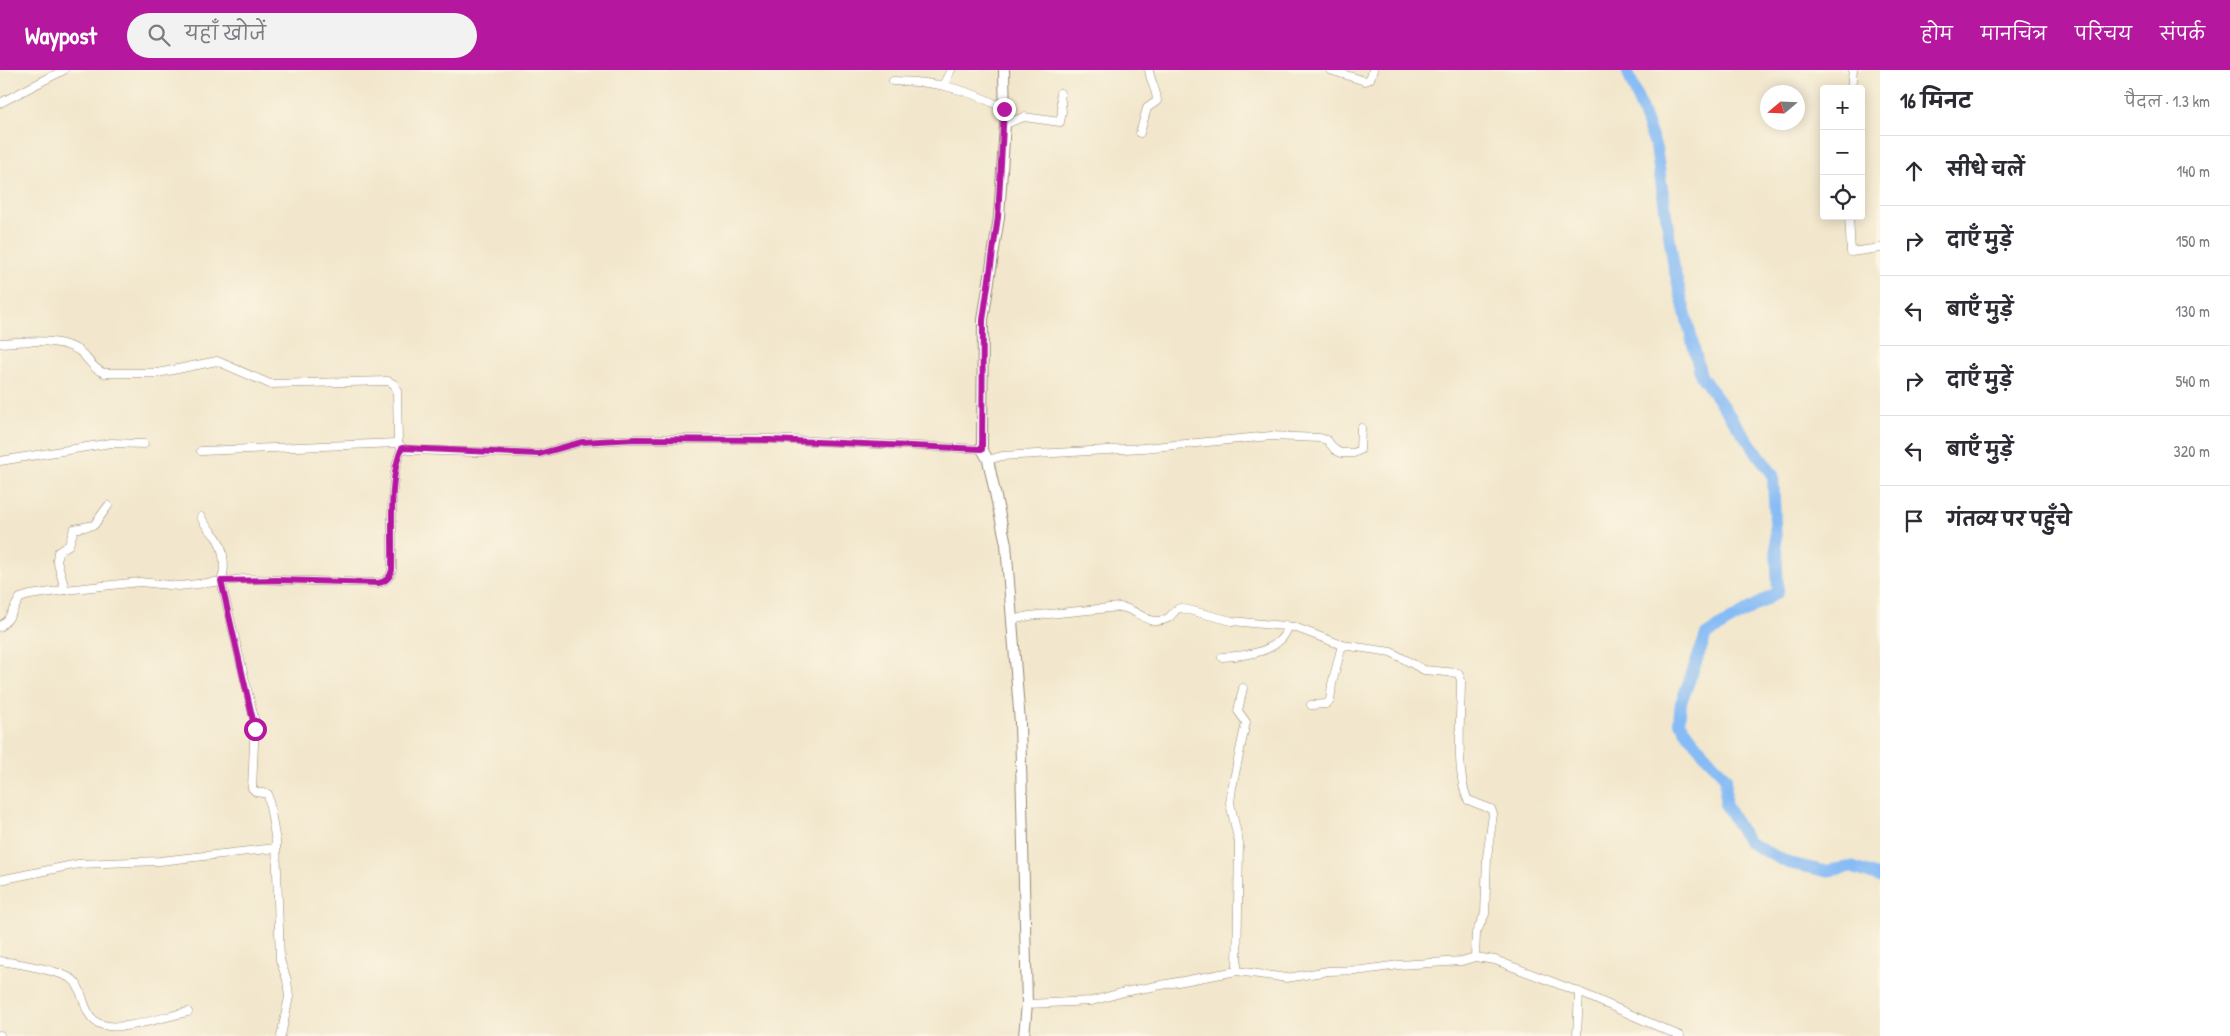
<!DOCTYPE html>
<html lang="hi">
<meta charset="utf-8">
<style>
:root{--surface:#fff;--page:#f2f2f3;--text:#2b2b33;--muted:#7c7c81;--line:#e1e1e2;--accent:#b5179e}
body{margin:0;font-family:"Patrick Hand","Playpen Sans Deva",sans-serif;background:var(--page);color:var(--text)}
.controls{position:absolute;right:15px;top:15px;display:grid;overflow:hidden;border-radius:5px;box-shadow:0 2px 12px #0003}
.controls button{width:45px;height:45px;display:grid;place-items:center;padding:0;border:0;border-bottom:1px solid var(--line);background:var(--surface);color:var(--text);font:25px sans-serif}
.compass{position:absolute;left:1760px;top:15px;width:45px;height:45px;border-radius:50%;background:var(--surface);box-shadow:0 2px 12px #0003;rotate:251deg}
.stop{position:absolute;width:15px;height:15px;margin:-11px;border:4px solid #b5179e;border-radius:50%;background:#fff}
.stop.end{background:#b5179e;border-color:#fff;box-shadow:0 1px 5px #0008}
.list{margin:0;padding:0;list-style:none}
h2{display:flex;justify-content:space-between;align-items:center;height:65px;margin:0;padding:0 20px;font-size:21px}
h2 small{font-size:16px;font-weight:400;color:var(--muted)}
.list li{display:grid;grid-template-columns:32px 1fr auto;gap:15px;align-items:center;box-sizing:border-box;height:70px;padding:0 20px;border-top:1px solid var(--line)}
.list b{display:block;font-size:19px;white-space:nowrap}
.list em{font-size:16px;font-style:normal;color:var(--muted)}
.icon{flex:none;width:28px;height:28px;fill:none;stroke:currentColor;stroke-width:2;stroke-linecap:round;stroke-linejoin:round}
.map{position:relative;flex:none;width:1880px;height:966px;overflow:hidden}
header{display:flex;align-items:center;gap:30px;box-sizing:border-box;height:70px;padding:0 25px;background:var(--accent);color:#fff}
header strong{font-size:24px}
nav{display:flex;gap:28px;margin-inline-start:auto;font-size:18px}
.search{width:350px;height:45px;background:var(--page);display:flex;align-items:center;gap:12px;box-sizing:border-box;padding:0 18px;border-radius:28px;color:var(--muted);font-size:19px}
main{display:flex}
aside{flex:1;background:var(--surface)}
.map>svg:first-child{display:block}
</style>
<header>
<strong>Waypost</strong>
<div class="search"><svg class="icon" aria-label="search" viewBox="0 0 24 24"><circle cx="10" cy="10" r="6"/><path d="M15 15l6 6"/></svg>यहाँ खोजें</div>
<nav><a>होम</a><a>मानचित्र</a><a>परिचय</a><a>संपर्क</a></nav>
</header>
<main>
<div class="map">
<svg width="1880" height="966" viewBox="0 0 1880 966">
<rect width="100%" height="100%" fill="#fcf5e5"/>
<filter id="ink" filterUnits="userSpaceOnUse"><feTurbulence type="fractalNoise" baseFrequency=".02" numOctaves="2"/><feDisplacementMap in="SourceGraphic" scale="10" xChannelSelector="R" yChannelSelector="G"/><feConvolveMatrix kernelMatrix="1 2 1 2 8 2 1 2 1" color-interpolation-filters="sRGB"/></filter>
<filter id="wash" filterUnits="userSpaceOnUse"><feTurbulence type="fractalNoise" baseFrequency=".0096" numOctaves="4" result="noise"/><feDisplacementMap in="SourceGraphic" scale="20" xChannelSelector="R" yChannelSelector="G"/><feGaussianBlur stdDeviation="1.12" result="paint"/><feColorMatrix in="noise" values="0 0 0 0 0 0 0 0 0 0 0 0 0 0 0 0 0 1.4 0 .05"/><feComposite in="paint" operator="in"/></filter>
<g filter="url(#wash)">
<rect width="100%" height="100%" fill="#f2e7cc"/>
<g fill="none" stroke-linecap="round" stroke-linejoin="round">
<path stroke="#86bbf5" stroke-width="12" d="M 1627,0 L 1656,78 L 1674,198 L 1701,306 L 1773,405 L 1778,522 L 1706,565 L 1681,633 L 1679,651 L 1695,673 L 1726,708 L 1725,734 L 1748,772 L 1788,793 L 1825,801 L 1851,797 L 1880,807"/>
</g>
</g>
<g filter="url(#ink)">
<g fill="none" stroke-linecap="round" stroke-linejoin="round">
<defs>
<g id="street">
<path d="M 1330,0 L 1365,11 L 1370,9 L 1373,0"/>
<path d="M 893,11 C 934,11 969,19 1005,39"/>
<path d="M 943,15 L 951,0"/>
<path d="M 1851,19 L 1853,0"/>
<path d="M 0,33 L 64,0"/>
<path d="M 1005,54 L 1024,47 L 1060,52 L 1062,42 L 1060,23"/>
<path d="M 1140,63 L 1147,38 L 1157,31 C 1157,20 1150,11 1149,0"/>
<path d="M 1849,146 L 1851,182 L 1880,178"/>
<path d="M 0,273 C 23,272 57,267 78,280 C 88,287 92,299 104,303 L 158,303 L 217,291 L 270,314 L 388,311 L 394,314 L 397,321 L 398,373 L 402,378 L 408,380 L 539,384 L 582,372 L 636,369 L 770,369 L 982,379"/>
<path d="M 201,381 L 398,373"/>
<path d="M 988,390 L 1002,386 L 1143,378 L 1271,366 L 1320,368 L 1327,370 L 1335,380 L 1341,383 L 1354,383 L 1360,380 L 1361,358"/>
<path d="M 0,391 L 111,373 L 144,374"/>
<path d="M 201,447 C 206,458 213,462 218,470 C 224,481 226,500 221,511 L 255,652 L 252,718 L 256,722 L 268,724 L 276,772 L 280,890 L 287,910 L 289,927 L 281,966"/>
<path d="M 65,520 L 57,490 L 58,482 L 69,475 L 74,459 L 94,455 L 108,436"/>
<path d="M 1012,550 L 1029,546 L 1119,537 C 1137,537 1148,559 1168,548 C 1171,546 1174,542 1177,539 L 1181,538 L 1232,551 L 1294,557 L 1342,575 L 1391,582 L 1424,600 L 1458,603 L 1461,610 C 1461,641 1455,704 1468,730 L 1491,739 L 1493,744 L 1487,787 L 1485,844 L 1476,863 L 1475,887"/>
<path d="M 0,557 L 8,549 L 20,528 L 30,525 L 65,520 L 140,512 L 179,516 L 244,509 L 378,513 C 386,512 390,508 392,500 C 393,467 388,407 402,378"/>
<path d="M 1222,587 C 1244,586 1277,583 1287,560 L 1285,555"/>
<path d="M 1311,635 L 1326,634 L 1330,631 L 1332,614 L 1342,575"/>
<path d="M 0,810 L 78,794 L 160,791 L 276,778"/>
<path d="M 0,891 C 15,893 68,901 76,913 C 84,925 84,945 98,953 C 119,964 165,946 188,942"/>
<path d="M 1237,901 L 1239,773 L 1230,733 L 1232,718 L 1246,652 L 1238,641 L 1243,618"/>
<path d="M 1027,934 L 1092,931 L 1124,922 L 1237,901 L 1287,908 L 1328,901 L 1363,900 L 1399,895 L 1462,891 L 1475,887 L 1495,890 L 1579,922 L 1680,966"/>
<path d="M 0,965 L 0,966"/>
<path d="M 1577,966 L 1579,922"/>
</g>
<path id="secondary" d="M 1004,0 L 1005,54 L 999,147 L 983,250 L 982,373 L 982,379 L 988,390 L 1006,474 L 1020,653 L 1027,934 L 1024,966"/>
</defs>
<use href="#street" stroke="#968875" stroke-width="9"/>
<use href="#secondary" stroke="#968875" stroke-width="12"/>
<use href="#street" stroke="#fff" stroke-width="8"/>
<use href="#secondary" stroke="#fff" stroke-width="10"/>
</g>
</g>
<g fill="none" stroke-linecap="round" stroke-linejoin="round" filter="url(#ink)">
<path stroke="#b5179e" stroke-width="6" d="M 255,659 L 221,511 L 277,510 L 378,513 C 386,512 390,508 392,500 C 393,467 388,407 402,378 L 539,384 L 582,372 L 636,369 L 770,370 L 982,379 L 983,250 L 998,147 L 1004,39"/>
</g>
</svg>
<div class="controls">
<button>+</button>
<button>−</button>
<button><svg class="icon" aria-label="locate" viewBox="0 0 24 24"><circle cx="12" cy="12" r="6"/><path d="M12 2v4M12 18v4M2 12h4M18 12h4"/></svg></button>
</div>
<svg class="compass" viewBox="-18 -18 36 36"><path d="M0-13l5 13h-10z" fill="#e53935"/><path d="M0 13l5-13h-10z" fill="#7c7c81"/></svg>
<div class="stop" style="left:255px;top:659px"></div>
<div class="stop end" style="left:1004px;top:39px"></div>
</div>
<aside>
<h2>16 मिनट<small>पैदल · 1.3 km</small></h2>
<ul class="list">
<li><svg class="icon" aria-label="ahead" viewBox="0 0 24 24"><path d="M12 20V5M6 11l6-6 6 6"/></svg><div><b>सीधे चलें</b></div><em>140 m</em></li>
<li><svg class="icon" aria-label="right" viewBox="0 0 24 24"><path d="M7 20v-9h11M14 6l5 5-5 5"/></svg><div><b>दाएँ मुड़ें</b></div><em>150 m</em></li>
<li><svg class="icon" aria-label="left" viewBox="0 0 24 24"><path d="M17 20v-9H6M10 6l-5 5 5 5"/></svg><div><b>बाएँ मुड़ें</b></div><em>130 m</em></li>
<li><svg class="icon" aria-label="right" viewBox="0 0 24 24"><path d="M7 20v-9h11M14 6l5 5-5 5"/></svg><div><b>दाएँ मुड़ें</b></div><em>540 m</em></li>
<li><svg class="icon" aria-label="left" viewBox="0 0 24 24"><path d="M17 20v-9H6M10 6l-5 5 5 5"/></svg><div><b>बाएँ मुड़ें</b></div><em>320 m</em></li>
<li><svg class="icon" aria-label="arrive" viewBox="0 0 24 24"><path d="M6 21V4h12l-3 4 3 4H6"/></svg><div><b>गंतव्य पर पहुँचे</b></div></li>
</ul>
</aside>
</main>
